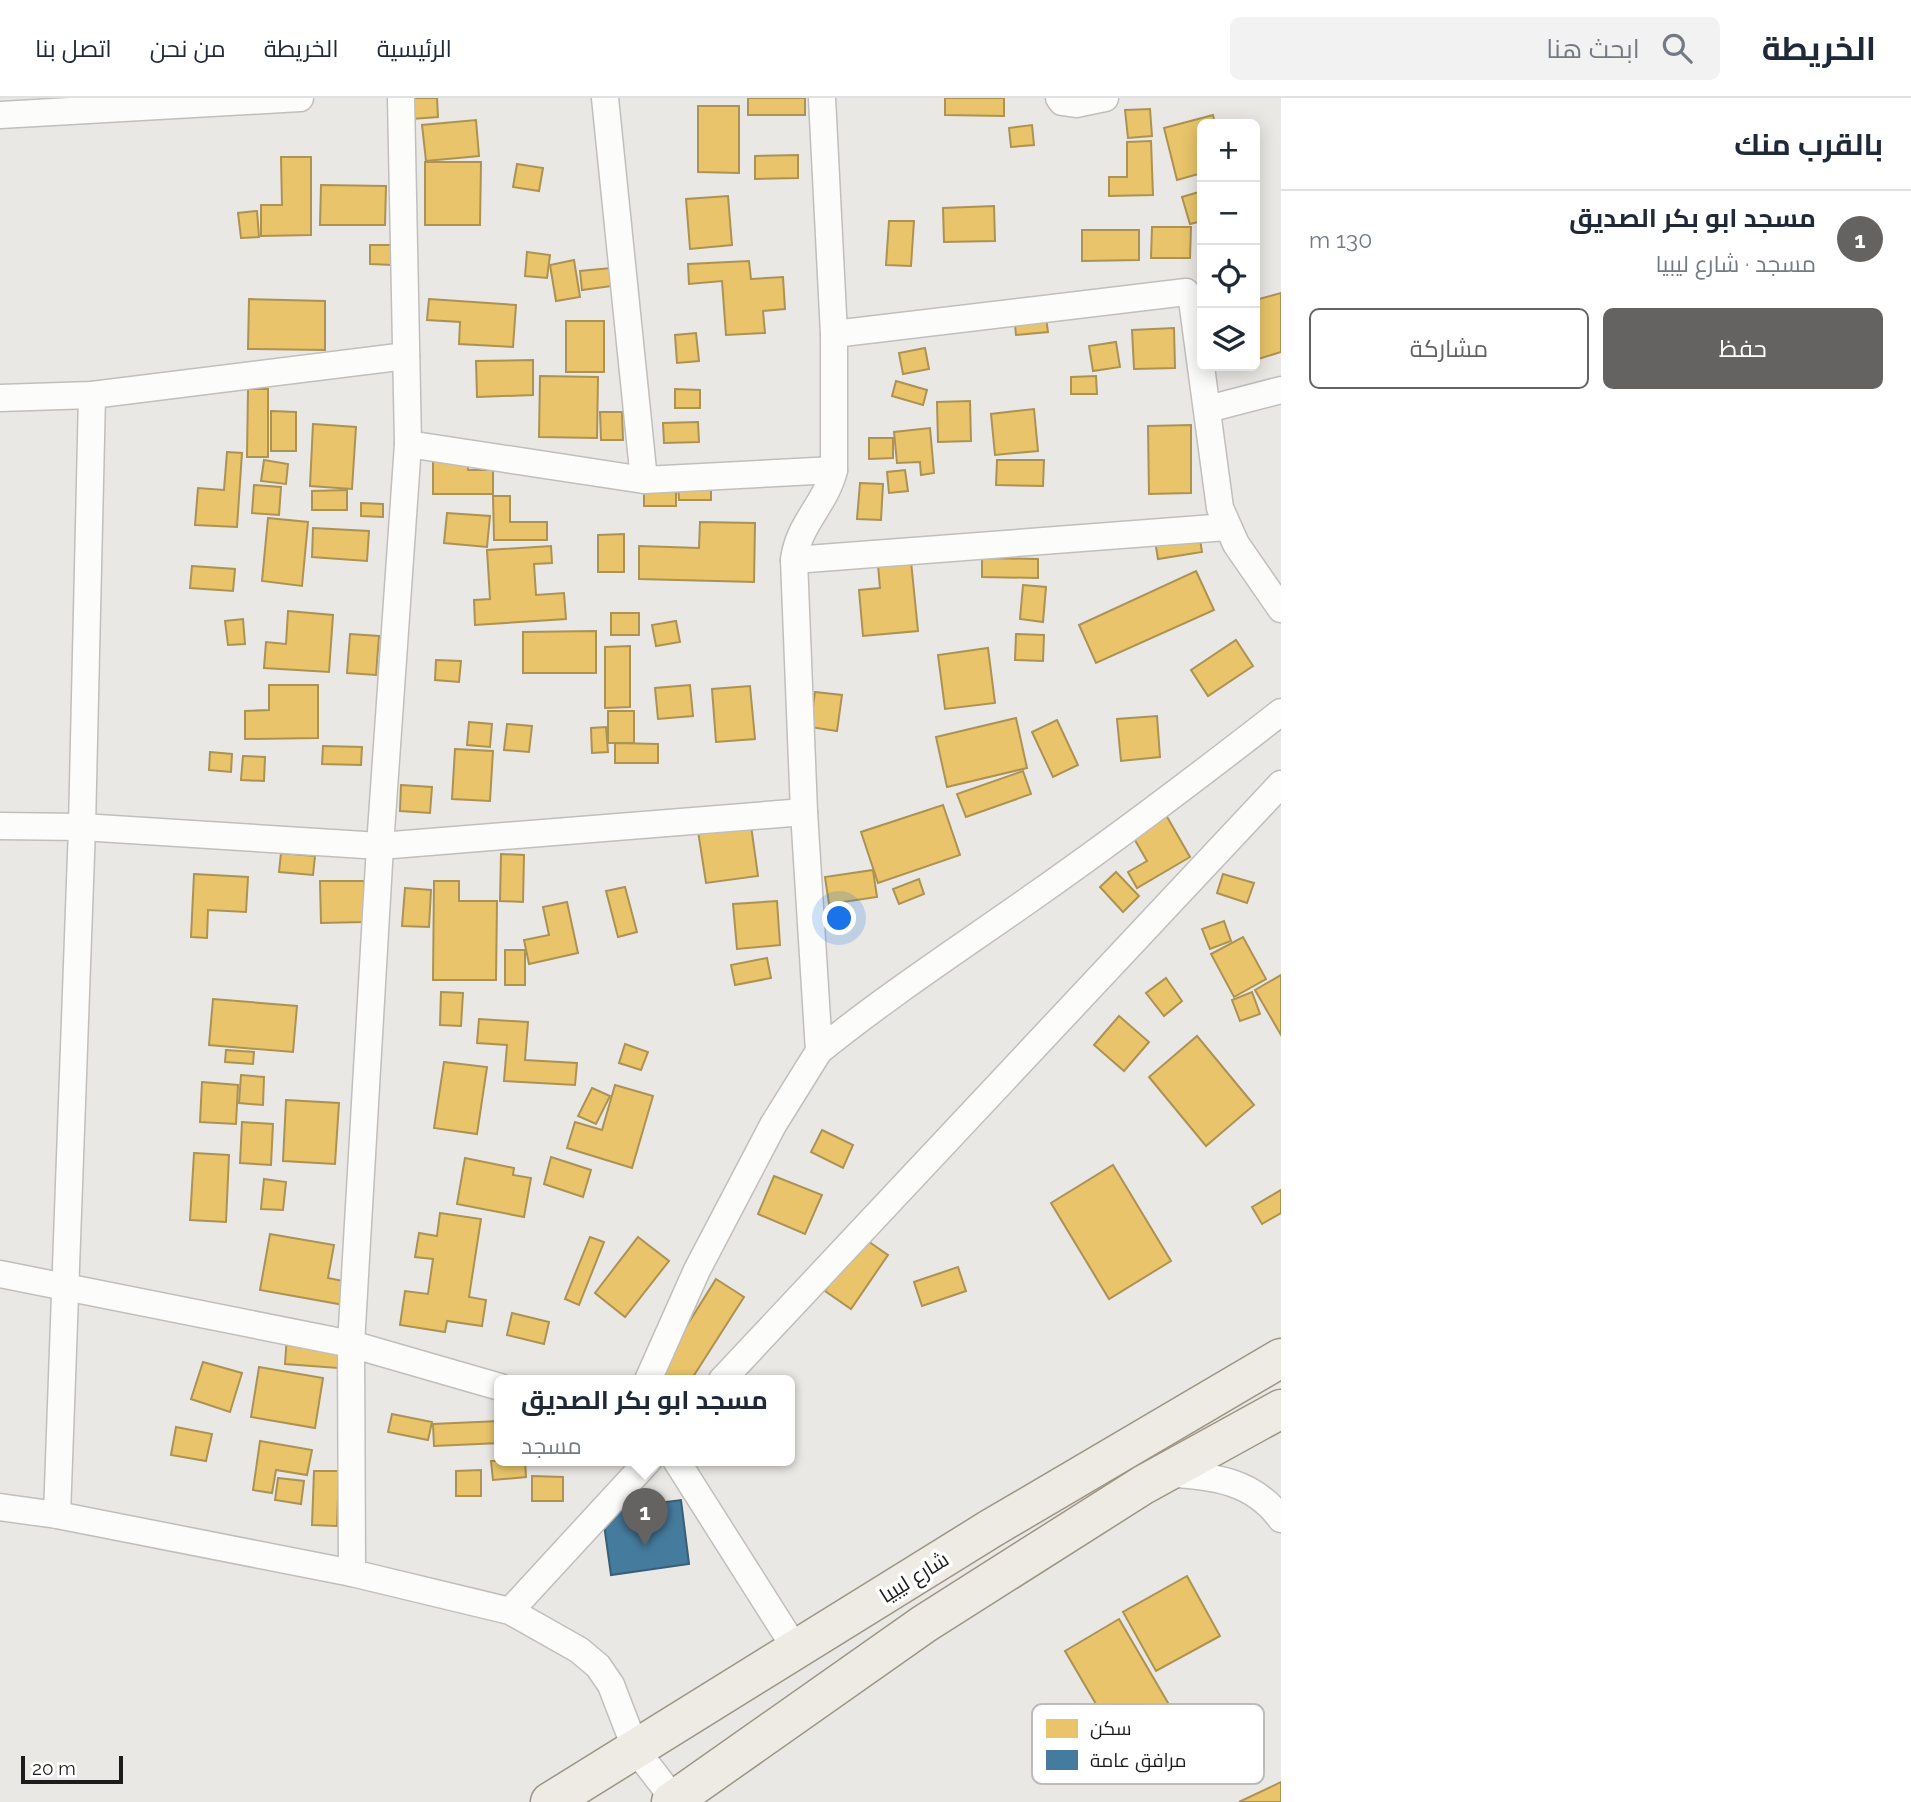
<!DOCTYPE html>
<html lang="ar">
<meta charset="utf-8">
<style>
:root{--surface:#fff;--page:#f2f2f3;--text:#1f2937;--muted:#747a83;--line:#e0e1e3;--accent:#646362}
body{margin:0;font-family:Raleway,Cairo,sans-serif;background:var(--page);color:var(--text);direction:rtl}
.controls{position:absolute;right:21px;top:21px;display:grid;overflow:hidden;border-radius:10px;box-shadow:0 4px 18px #0003}
.controls button{width:63px;height:63px;display:grid;place-items:center;padding:0;border:0;border-bottom:2px solid var(--line);background:var(--surface);color:var(--text);font:35px sans-serif}
.scale{position:absolute;left:21px;bottom:18px;width:102px;box-sizing:border-box;padding-left:7px;border:4px solid #1c1c1c;border-top:0;font-size:19px;line-height:24px;white-space:nowrap;color:#1c1c1c;-webkit-text-stroke:5px #fff;paint-order:stroke}
.you{position:absolute;left:840px;top:821px;width:24px;height:24px;margin:-18px;border:5px solid #fff;border-radius:50%;background:#1a73e8;box-shadow:0 0 0 10px #1a73e833}
.badge{display:grid;place-items:center;width:46px;height:46px;border-radius:50%;background:var(--accent);color:#fff;font-size:23px;font-weight:700}
.pin{position:absolute;translate:-50% -58px;filter:drop-shadow(0 2px 4px #0008)}
.pin::after{content:'';position:absolute;top:37px;width:24px;height:21px;background:inherit;clip-path:polygon(0 0,100% 0,50% 100%)}
.popup{position:absolute;left:494px;top:1277px;width:301px;height:91px;box-sizing:border-box;display:grid;place-content:center;border-radius:10px;background:var(--surface);filter:drop-shadow(0 2px 5px #0005);font-size:23px;white-space:nowrap;color:var(--muted)}
.popup b{font-size:26px;color:var(--text)}
.popup::after{content:'';position:absolute;left:50%;top:100%;margin-left:-14px;border:14px solid transparent;border-top-color:var(--surface)}
.list{margin:0;padding:0;list-style:none}
h2{display:flex;justify-content:space-between;align-items:center;height:91px;margin:0;padding:0 28px;font-size:30px}
h2 small{font-size:23px;font-weight:400;color:var(--muted)}
.list li{display:grid;grid-template-columns:46px 1fr auto;gap:21px;align-items:center;box-sizing:border-box;height:98px;padding:0 28px;border-top:2px solid var(--line)}
.list b{display:block;font-size:26px;white-space:nowrap}
.list p{margin:0;font-size:23px;white-space:nowrap;color:var(--muted)}
.list em{font-size:23px;font-style:normal;color:var(--muted)}
.actions{display:flex;gap:14px;padding:21px 28px}
.actions a{flex:1;padding:16px 0;border:2px solid var(--accent);border-radius:10px;text-align:center;font-size:24px;color:var(--accent)}
.actions .main{background:var(--accent);color:#fff}
.icon{flex:none;width:38px;height:38px;fill:none;stroke:currentColor;stroke-width:2;stroke-linecap:round;stroke-linejoin:round}
.map{position:relative;flex:none;width:1281px;height:1704px;overflow:hidden;direction:ltr}
header{display:flex;align-items:center;gap:42px;box-sizing:border-box;height:98px;padding:0 35px;background:var(--surface);border-bottom:2px solid var(--line)}
header strong{font-size:33px}
nav{display:flex;gap:38px;margin-inline-start:auto;font-size:24px}
.search{width:490px;height:63px;background:var(--page);display:flex;align-items:center;gap:18px;box-sizing:border-box;padding:0 24px;border-radius:10px;color:var(--muted);font-size:26px}
main{display:flex}
aside{flex:1;background:var(--surface)}
.map>svg:first-child{display:block}
</style>
<header>
<strong>الخريطة</strong>
<div class="search"><svg class="icon" aria-label="search" viewBox="0 0 24 24"><circle cx="10" cy="10" r="6"/><path d="M15 15l6 6"/></svg>ابحث هنا</div>
<nav><a>الرئيسية</a><a>الخريطة</a><a>من نحن</a><a>اتصل بنا</a></nav>
</header>
<main>
<aside>
<h2>بالقرب منك<small></small></h2>
<ul class="list">
<li><span class="badge">1</span><div><b>مسجد ابو بكر الصديق</b><p>مسجد · شارع ليبيا</p></div><em>130 m</em></li>
</ul>
<div class="actions"><a class="main">حفظ</a><a>مشاركة</a></div>
</aside>
<div class="map">
<svg width="1281" height="1704" viewBox="0 0 1281 1704">
<rect width="100%" height="100%" fill="#eae8e4"/>
<g fill="#e9c46a" stroke="#ac9253" stroke-width="2">
<path d="M 411,0 L 437,0 L 438,19 L 412,21 Z"/>
<rect x="748" y="0" width="57" height="17"/>
<path d="M 945,0 L 1004,0 L 1004,18 L 945,17 Z"/>
<path d="M 698,8 L 739,8 L 739,75 L 698,74 Z"/>
<path d="M 1150,11 L 1152,38 L 1128,40 L 1125,12 Z"/>
<path d="M 1213,17 L 1215,26 L 1202,26 L 1202,75 L 1177,82 L 1164,30 Z"/>
<path d="M 476,22 L 479,58 L 426,63 L 422,27 Z"/>
<path d="M 1032,27 L 1034,47 L 1011,49 L 1009,30 Z"/>
<path d="M 1151,43 L 1153,97 L 1109,98 L 1109,79 L 1127,79 L 1127,44 Z"/>
<path d="M 798,57 L 798,80 L 755,81 L 755,58 Z"/>
<path d="M 281,59 L 311,59 L 311,137 L 261,138 L 261,107 L 282,107 Z"/>
<path d="M 425,64 L 481,64 L 480,127 L 425,127 Z"/>
<path d="M 517,66 L 543,70 L 539,93 L 513,89 Z"/>
<path d="M 321,87 L 386,88 L 385,127 L 320,127 Z"/>
<path d="M 1202,93 L 1202,123 L 1190,126 L 1182,99 Z"/>
<path d="M 728,98 L 732,147 L 690,151 L 686,101 Z"/>
<path d="M 994,108 L 995,143 L 944,144 L 943,110 Z"/>
<path d="M 257,113 L 259,139 L 241,140 L 238,115 Z"/>
<path d="M 889,123 L 914,123 L 911,168 L 886,167 Z"/>
<path d="M 1152,129 L 1191,129 L 1190,160 L 1151,160 Z"/>
<path d="M 1082,132 L 1139,132 L 1139,162 L 1082,163 Z"/>
<path d="M 370,147 L 393,147 L 393,167 L 370,166 Z"/>
<path d="M 527,154 L 550,157 L 547,180 L 525,178 Z"/>
<path d="M 574,162 L 580,199 L 556,203 L 550,167 Z"/>
<path d="M 749,163 L 751,181 L 783,179 L 785,211 L 763,213 L 765,235 L 726,237 L 722,183 L 689,186 L 688,166 Z"/>
<path d="M 611,170 L 612,188 L 582,192 L 580,173 Z"/>
<path d="M 1281,195 L 1281,254 L 1255,262 L 1255,202 Z"/>
<path d="M 249,201 L 325,203 L 325,252 L 248,251 Z"/>
<path d="M 429,201 L 516,207 L 513,249 L 459,246 L 460,224 L 427,222 Z"/>
<path d="M 1045,212 L 1048,234 L 1016,237 L 1014,216 Z"/>
<rect x="566" y="223" width="38" height="51"/>
<path d="M 1174,230 L 1175,270 L 1134,271 L 1132,232 Z"/>
<path d="M 696,235 L 699,263 L 677,265 L 675,237 Z"/>
<path d="M 1116,244 L 1120,269 L 1093,273 L 1089,248 Z"/>
<path d="M 925,250 L 929,271 L 903,276 L 899,255 Z"/>
<path d="M 533,262 L 533,297 L 477,299 L 476,263 Z"/>
<path d="M 540,278 L 598,279 L 597,340 L 539,339 Z"/>
<path d="M 1096,278 L 1097,296 L 1071,296 L 1071,279 Z"/>
<path d="M 896,283 L 927,292 L 923,307 L 892,298 Z"/>
<path d="M 248,291 L 268,291 L 268,359 L 247,359 Z"/>
<path d="M 675,291 L 700,292 L 700,310 L 675,310 Z"/>
<path d="M 970,303 L 971,343 L 938,344 L 937,304 Z"/>
<path d="M 1034,311 L 1038,353 L 995,357 L 991,316 Z"/>
<path d="M 271,313 L 296,314 L 296,353 L 271,353 Z"/>
<path d="M 600,314 L 622,314 L 623,342 L 601,342 Z"/>
<path d="M 698,324 L 699,344 L 664,345 L 663,325 Z"/>
<path d="M 313,326 L 356,329 L 352,391 L 310,388 Z"/>
<path d="M 1191,327 L 1191,395 L 1149,396 L 1148,328 Z"/>
<path d="M 930,330 L 934,375 L 921,377 L 920,364 L 897,365 L 894,334 Z"/>
<path d="M 869,340 L 893,340 L 893,360 L 869,361 Z"/>
<path d="M 227,354 L 242,355 L 237,429 L 195,427 L 198,390 L 224,392 Z"/>
<path d="M 433,360 L 468,360 L 468,372 L 493,372 L 493,396 L 433,396 Z"/>
<path d="M 264,362 L 288,366 L 286,386 L 261,383 Z"/>
<path d="M 997,362 L 1044,362 L 1043,388 L 996,387 Z"/>
<path d="M 905,372 L 908,393 L 889,395 L 887,374 Z"/>
<path d="M 711,384 L 711,402 L 679,402 L 678,385 Z"/>
<path d="M 860,385 L 883,386 L 881,422 L 857,421 Z"/>
<path d="M 254,387 L 281,389 L 279,417 L 252,415 Z"/>
<path d="M 347,392 L 347,412 L 312,412 L 312,393 Z"/>
<path d="M 676,393 L 676,408 L 644,408 L 644,394 Z"/>
<path d="M 493,398 L 510,398 L 510,424 L 547,424 L 547,442 L 494,442 Z"/>
<path d="M 361,405 L 383,406 L 383,419 L 361,418 Z"/>
<path d="M 447,415 L 490,418 L 487,449 L 444,445 Z"/>
<path d="M 268,420 L 308,424 L 302,488 L 262,483 Z"/>
<path d="M 700,424 L 755,425 L 754,484 L 639,481 L 639,448 L 699,450 Z"/>
<path d="M 1198,429 L 1202,454 L 1158,461 L 1154,436 Z"/>
<path d="M 313,430 L 369,433 L 367,463 L 312,459 Z"/>
<path d="M 624,436 L 624,474 L 598,474 L 598,437 Z"/>
<path d="M 551,448 L 552,465 L 534,466 L 536,497 L 564,495 L 566,521 L 475,527 L 474,502 L 490,501 L 487,452 Z"/>
<path d="M 982,460 L 1038,461 L 1038,480 L 982,479 Z"/>
<path d="M 911,463 L 918,533 L 863,538 L 859,492 L 880,490 L 878,467 Z"/>
<path d="M 192,468 L 235,471 L 233,493 L 190,490 Z"/>
<path d="M 1196,473 L 1214,512 L 1096,565 L 1079,527 Z"/>
<path d="M 1023,487 L 1046,489 L 1043,524 L 1020,521 Z"/>
<path d="M 288,513 L 333,517 L 329,574 L 264,570 L 266,544 L 286,546 Z"/>
<rect x="611" y="515" width="28" height="22"/>
<path d="M 243,521 L 245,546 L 228,547 L 225,523 Z"/>
<path d="M 676,523 L 680,544 L 656,548 L 652,527 Z"/>
<path d="M 596,533 L 596,575 L 523,575 L 523,534 Z"/>
<path d="M 350,536 L 379,538 L 376,577 L 347,575 Z"/>
<path d="M 1016,536 L 1044,537 L 1043,563 L 1015,562 Z"/>
<path d="M 1236,542 L 1253,568 L 1208,598 L 1191,572 Z"/>
<path d="M 630,548 L 630,609 L 605,610 L 605,549 Z"/>
<path d="M 988,550 L 995,605 L 945,611 L 938,557 Z"/>
<path d="M 436,562 L 461,563 L 459,584 L 435,582 Z"/>
<path d="M 269,587 L 318,587 L 318,640 L 245,641 L 245,613 L 269,612 Z"/>
<path d="M 690,587 L 693,618 L 658,621 L 655,590 Z"/>
<path d="M 750,588 L 755,641 L 716,644 L 712,591 Z"/>
<path d="M 815,594 L 842,597 L 837,633 L 810,629 Z"/>
<rect x="608" y="613" width="26" height="32"/>
<path d="M 1157,618 L 1160,659 L 1121,663 L 1117,621 Z"/>
<path d="M 1016,620 L 1027,670 L 947,689 L 936,639 Z"/>
<path d="M 1057,622 L 1078,667 L 1053,679 L 1032,634 Z"/>
<path d="M 469,624 L 492,626 L 490,649 L 467,647 Z"/>
<path d="M 507,626 L 532,628 L 529,654 L 504,652 Z"/>
<path d="M 606,629 L 608,654 L 592,655 L 591,630 Z"/>
<path d="M 615,645 L 658,646 L 658,665 L 615,665 Z"/>
<path d="M 323,648 L 362,649 L 361,667 L 322,666 Z"/>
<path d="M 455,651 L 493,653 L 490,703 L 452,701 Z"/>
<path d="M 210,654 L 232,656 L 231,674 L 209,672 Z"/>
<path d="M 243,658 L 265,659 L 264,683 L 241,682 Z"/>
<path d="M 1023,673 L 1031,696 L 966,719 L 957,696 Z"/>
<path d="M 401,687 L 432,689 L 430,715 L 400,713 Z"/>
<path d="M 943,707 L 960,757 L 878,785 L 861,734 Z"/>
<path d="M 749,713 L 758,778 L 706,785 L 696,720 Z"/>
<path d="M 1166,717 L 1190,759 L 1137,790 L 1128,774 L 1147,763 L 1132,737 Z"/>
<path d="M 281,755 L 315,758 L 313,777 L 279,774 Z"/>
<path d="M 501,756 L 524,757 L 523,804 L 500,803 Z"/>
<path d="M 873,772 L 877,799 L 829,806 L 825,779 Z"/>
<path d="M 1116,774 L 1139,798 L 1123,814 L 1100,789 Z"/>
<path d="M 194,776 L 248,779 L 246,814 L 208,812 L 207,840 L 191,839 Z"/>
<path d="M 1223,776 L 1254,785 L 1247,805 L 1217,795 Z"/>
<path d="M 919,781 L 924,796 L 899,806 L 893,791 Z"/>
<path d="M 320,783 L 364,783 L 364,824 L 321,825 Z"/>
<path d="M 434,783 L 459,783 L 459,803 L 497,803 L 496,882 L 433,882 Z"/>
<path d="M 625,789 L 637,834 L 618,839 L 606,793 Z"/>
<path d="M 405,790 L 431,792 L 429,829 L 402,828 Z"/>
<path d="M 777,803 L 780,847 L 737,851 L 733,806 Z"/>
<path d="M 567,804 L 578,855 L 529,866 L 524,842 L 549,837 L 543,809 Z"/>
<path d="M 1224,823 L 1231,843 L 1210,851 L 1202,831 Z"/>
<path d="M 1243,839 L 1266,881 L 1234,899 L 1211,856 Z"/>
<rect x="505" y="852" width="20" height="35"/>
<path d="M 767,860 L 771,880 L 735,887 L 731,867 Z"/>
<path d="M 1281,877 L 1281,937 L 1255,892 Z"/>
<path d="M 1166,880 L 1182,903 L 1164,918 L 1146,895 Z"/>
<path d="M 441,894 L 463,895 L 461,928 L 440,927 Z"/>
<path d="M 1252,894 L 1260,916 L 1240,923 L 1232,902 Z"/>
<path d="M 213,901 L 297,908 L 293,954 L 209,947 Z"/>
<path d="M 1119,918 L 1149,944 L 1124,973 L 1094,947 Z"/>
<path d="M 479,921 L 528,924 L 525,962 L 577,965 L 575,987 L 504,983 L 507,947 L 477,945 Z"/>
<path d="M 1197,938 L 1254,1007 L 1206,1048 L 1149,979 Z"/>
<path d="M 625,946 L 648,954 L 641,972 L 619,965 Z"/>
<path d="M 226,952 L 254,954 L 253,966 L 225,964 Z"/>
<path d="M 444,964 L 487,969 L 477,1036 L 434,1030 Z"/>
<path d="M 241,977 L 264,979 L 263,1007 L 239,1005 Z"/>
<path d="M 202,984 L 238,987 L 236,1026 L 200,1024 Z"/>
<path d="M 615,987 L 653,998 L 632,1070 L 567,1050 L 575,1024 L 602,1032 Z"/>
<path d="M 592,990 L 610,998 L 596,1026 L 578,1018 Z"/>
<path d="M 286,1002 L 339,1005 L 335,1066 L 283,1063 Z"/>
<path d="M 242,1024 L 273,1026 L 271,1067 L 240,1065 Z"/>
<path d="M 822,1032 L 853,1047 L 843,1070 L 811,1054 Z"/>
<path d="M 194,1055 L 229,1057 L 226,1124 L 190,1122 Z"/>
<path d="M 551,1059 L 591,1072 L 583,1099 L 544,1086 Z"/>
<path d="M 465,1060 L 514,1070 L 513,1077 L 531,1080 L 524,1119 L 457,1106 Z"/>
<path d="M 1113,1067 L 1171,1163 L 1109,1201 L 1051,1105 Z"/>
<path d="M 774,1078 L 822,1097 L 805,1136 L 758,1116 Z"/>
<path d="M 264,1081 L 286,1084 L 283,1112 L 261,1111 Z"/>
<path d="M 1281,1092 L 1281,1115 L 1262,1126 L 1252,1109 Z"/>
<path d="M 440,1115 L 481,1121 L 469,1199 L 486,1202 L 482,1228 L 447,1223 L 445,1234 L 400,1227 L 405,1193 L 428,1196 L 433,1161 L 415,1159 L 419,1135 L 437,1138 Z"/>
<path d="M 270,1136 L 334,1147 L 328,1180 L 348,1184 L 344,1207 L 260,1192 Z"/>
<path d="M 590,1139 L 604,1144 L 579,1207 L 565,1201 Z"/>
<path d="M 638,1139 L 669,1163 L 625,1219 L 595,1195 Z"/>
<path d="M 862,1139 L 888,1157 L 851,1211 L 825,1193 Z"/>
<path d="M 958,1169 L 966,1193 L 922,1208 L 914,1184 Z"/>
<path d="M 716,1181 L 744,1199 L 691,1282 L 662,1282 L 656,1277 Z"/>
<path d="M 512,1215 L 549,1224 L 544,1246 L 507,1237 Z"/>
<path d="M 287,1237 L 341,1242 L 338,1270 L 285,1266 Z"/>
<path d="M 203,1264 L 242,1275 L 230,1314 L 191,1301 Z"/>
<path d="M 259,1269 L 323,1280 L 315,1330 L 251,1319 Z"/>
<path d="M 392,1316 L 432,1324 L 428,1342 L 388,1334 Z"/>
<path d="M 499,1323 L 500,1345 L 434,1348 L 433,1326 Z"/>
<path d="M 176,1329 L 212,1336 L 206,1363 L 171,1357 Z"/>
<path d="M 260,1343 L 312,1352 L 307,1377 L 276,1372 L 272,1395 L 253,1392 Z"/>
<path d="M 525,1362 L 526,1379 L 493,1382 L 491,1363 Z"/>
<path d="M 481,1372 L 481,1398 L 456,1398 L 456,1373 Z"/>
<path d="M 314,1373 L 339,1373 L 337,1428 L 312,1427 Z"/>
<path d="M 532,1378 L 563,1379 L 563,1403 L 532,1403 Z"/>
<path d="M 278,1380 L 304,1383 L 301,1406 L 275,1402 Z"/>
<path d="M 1187,1478 L 1220,1538 L 1156,1573 L 1123,1514 Z"/>
<path d="M 1119,1521 L 1178,1622 L 1124,1654 L 1065,1553 Z"/>
<path d="M 1281,1684 L 1281,1704 L 1239,1704 Z"/>
</g>
<path fill="#457b9d" stroke="#395e76" stroke-width="2" d="M 681,1402 L 689,1466 L 611,1477 L 602,1412 Z"/>
<g fill="none" stroke-linecap="round" stroke-linejoin="round">
<defs>
<g id="minor">
<path d="M 605,0 L 644,382"/>
<path d="M 1059,0 L 1062,4 L 1076,6 L 1105,0"/>
<path d="M 0,17 L 300,0"/>
<path d="M 834,236 L 1186,194 L 1192,202 L 1220,410 L 1236,446 L 1281,511"/>
<path d="M 0,300 L 92,297 L 406,258"/>
<path d="M 1208,311 L 1281,292"/>
<path d="M 408,346 L 644,382 L 834,372"/>
<path d="M 794,462 L 1227,429"/>
<path d="M 0,728 L 82,729 L 380,748 L 804,714"/>
<path d="M 819,953 C 887,898 959,851 1030,801 C 1116,741 1199,678 1281,614"/>
<path d="M 0,1176 L 351,1246 L 500,1289"/>
<path d="M 648,1282 L 697,1172 L 773,1027 L 819,953 L 804,714 L 794,462 C 798,426 826,406 834,372 L 834,236 L 822,0"/>
<path d="M 722,1282 L 1281,686"/>
<path d="M 676,1362 L 797,1553"/>
<path d="M 1165,1375 C 1212,1379 1252,1381 1281,1421"/>
<path d="M 0,1409 L 57,1417 L 352,1475 L 510,1513 L 579,1552 L 598,1568 L 611,1587 L 636,1652 L 676,1704"/>
<path d="M 57,1417 L 82,729 L 92,297"/>
<path d="M 352,1475 L 351,1246 L 380,748 L 408,346 L 401,0"/>
<path d="M 510,1513 L 649,1362"/>
</g>
<g id="primary">
<path d="M 550,1704 L 990,1431 L 1281,1260"/>
<path d="M 671,1704 L 924,1526 L 1143,1387 L 1281,1311"/>
</g>
</defs>
<use href="#minor" stroke="#c0bfbd" stroke-width="29"/>
<use href="#primary" stroke="#9d9584" stroke-width="41"/>
<use href="#minor" stroke="#fcfcfb" stroke-width="26"/>
<use href="#primary" stroke="#eeeae4" stroke-width="38"/>
</g>
<g text-anchor="middle" dominant-baseline="central" stroke-width="7" stroke-linejoin="round" paint-order="stroke">
<g font-size="21" fill="#1c1c1c" stroke="#fff">
<text transform="translate(914 1479) rotate(-32)">شارع ليبيا</text>
</g>
</g>
<rect x="1032" y="1606" width="232" height="80" rx="10" fill="#fff" stroke="#bbb" stroke-width="2"/>
<rect x="1046" y="1621" width="32" height="19" fill="#e9c46a"/>
<rect x="1046" y="1652" width="32" height="20" fill="#457b9d"/>
<g font-size="19" fill="#1c1c1c">
<text x="1090" y="1637">سكن</text>
<text x="1090" y="1669">مرافق عامة</text>
</g>
</svg>
<div class="controls">
<button>+</button>
<button>−</button>
<button><svg class="icon" aria-label="locate" viewBox="0 0 24 24"><circle cx="12" cy="12" r="6"/><path d="M12 2v4M12 18v4M2 12h4M18 12h4"/></svg></button>
<button><svg class="icon" aria-label="layers" viewBox="0 0 24 24"><path d="M12 4l9 5-9 5-9-5zM3 14l9 5 9-5"/></svg></button>
</div>
<div class="scale">20 m</div>
<div class="you"></div>
<div class="pin badge" style="left:645px;top:1448px">1</div>
<div class="popup"><b>مسجد ابو بكر الصديق</b>مسجد</div>
</div>
</main>
